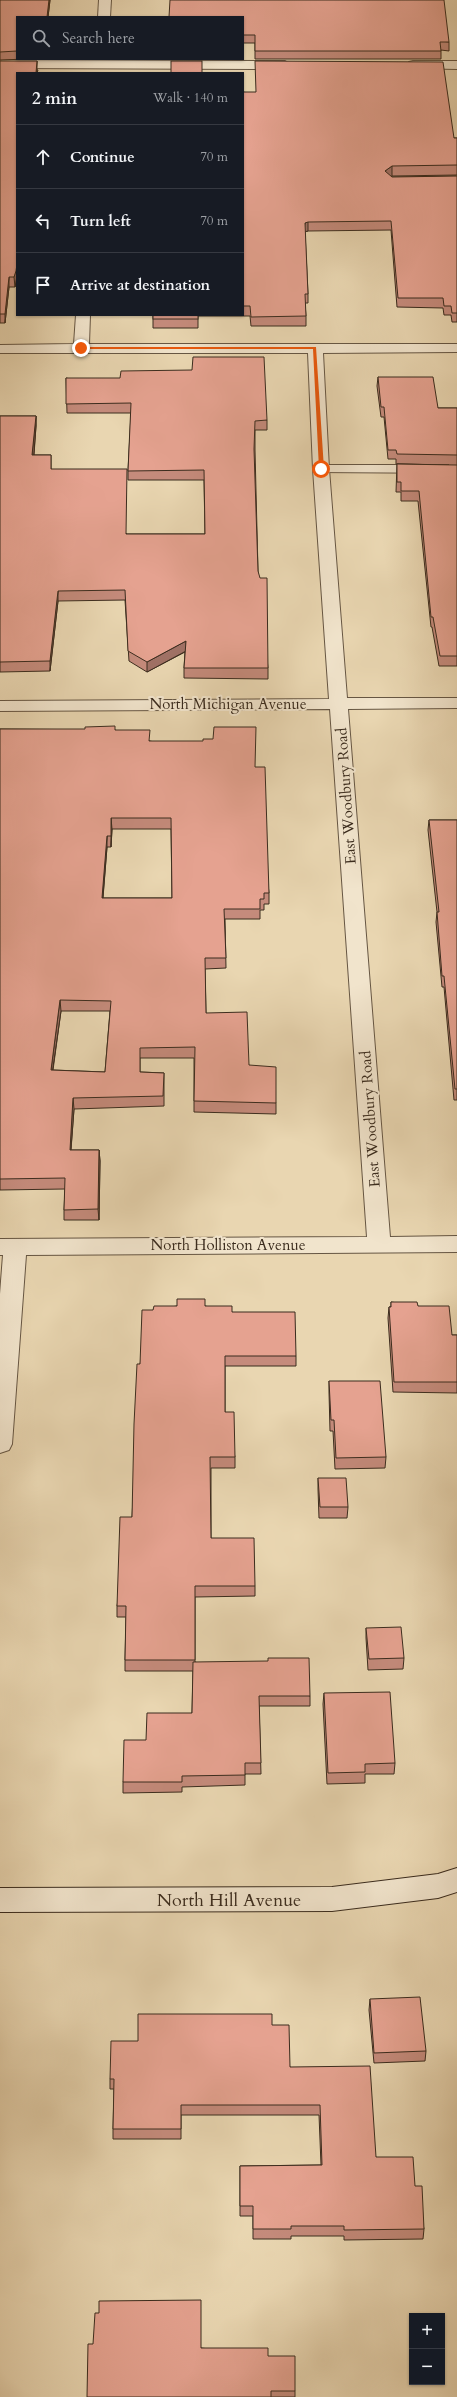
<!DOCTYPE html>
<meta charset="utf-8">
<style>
:root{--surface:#171b24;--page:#242831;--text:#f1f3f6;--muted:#9ea1a6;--line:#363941}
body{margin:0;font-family:Cardo,serif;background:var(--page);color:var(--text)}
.controls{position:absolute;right:12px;bottom:12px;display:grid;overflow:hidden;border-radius:0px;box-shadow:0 1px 3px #0004}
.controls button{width:36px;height:36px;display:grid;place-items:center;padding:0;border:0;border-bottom:1px solid var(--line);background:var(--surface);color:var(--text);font:20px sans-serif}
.stop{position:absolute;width:12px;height:12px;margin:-9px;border:3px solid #ea580c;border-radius:50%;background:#fff}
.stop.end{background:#ea580c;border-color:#fff;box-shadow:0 1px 4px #0008}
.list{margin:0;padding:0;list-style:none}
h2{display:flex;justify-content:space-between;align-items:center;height:52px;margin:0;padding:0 16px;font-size:17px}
h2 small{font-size:13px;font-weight:400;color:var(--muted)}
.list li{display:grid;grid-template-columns:26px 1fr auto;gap:12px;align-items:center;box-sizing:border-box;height:64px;padding:0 16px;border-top:1px solid var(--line)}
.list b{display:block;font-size:15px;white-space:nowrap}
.list em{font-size:13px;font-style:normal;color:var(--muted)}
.icon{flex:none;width:22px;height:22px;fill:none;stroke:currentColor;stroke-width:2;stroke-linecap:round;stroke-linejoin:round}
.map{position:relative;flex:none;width:457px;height:2397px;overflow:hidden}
.search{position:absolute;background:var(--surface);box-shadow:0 1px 3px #0004;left:16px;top:16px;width:228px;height:44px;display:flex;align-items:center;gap:10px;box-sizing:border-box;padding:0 14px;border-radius:0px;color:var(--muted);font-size:15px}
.panel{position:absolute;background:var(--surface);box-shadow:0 1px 3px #0004;left:16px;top:72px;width:228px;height:244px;border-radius:0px}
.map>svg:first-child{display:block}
</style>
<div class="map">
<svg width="457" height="2397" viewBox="0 0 457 2397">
<rect width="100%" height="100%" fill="#e9d6b1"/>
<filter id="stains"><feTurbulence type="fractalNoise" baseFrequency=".005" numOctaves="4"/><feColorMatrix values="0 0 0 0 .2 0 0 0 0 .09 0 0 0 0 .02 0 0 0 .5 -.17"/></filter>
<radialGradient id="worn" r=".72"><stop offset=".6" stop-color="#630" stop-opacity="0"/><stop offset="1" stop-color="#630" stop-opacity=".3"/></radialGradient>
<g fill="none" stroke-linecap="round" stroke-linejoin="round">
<defs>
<path id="lane" d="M 321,465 L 457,465 L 457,473 L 316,472 L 314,469 Z"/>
<g id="street">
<path d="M 99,0 L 111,0 L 110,17 L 98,17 Z"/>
<path d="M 0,60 L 285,61 L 291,65 L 285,69 L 0,68 Z"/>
<path d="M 413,61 L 457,61 L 457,69 L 409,68 L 407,65 L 409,62 Z"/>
<path d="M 76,315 L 90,315 L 89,344 L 457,344 L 457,352 L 323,353 L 329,469 L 347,698 L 457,698 L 457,708 L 348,709 L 390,1237 L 457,1236 L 457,1252 L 26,1255 L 12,1444 L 9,1450 L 0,1453 L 0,1294 L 3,1255 L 0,1255 L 0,1239 L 367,1237 L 330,709 L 0,711 L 0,701 L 329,699 L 313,469 L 308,353 L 0,353 L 0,345 L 74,344 Z"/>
</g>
<path id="secondary" d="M 457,1868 L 457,1892 L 438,1898 L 332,1911 L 0,1912 L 0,1888 L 332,1887 L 438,1874 Z"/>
</defs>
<use href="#lane" stroke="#665643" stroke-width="2"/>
<use href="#street" stroke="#665643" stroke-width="2"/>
<use href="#secondary" stroke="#3b2c1e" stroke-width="2"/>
<use href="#lane" fill="#f1e4cc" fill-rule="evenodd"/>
<use href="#street" fill="#f1e4cc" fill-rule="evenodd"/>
<use href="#secondary" fill="#f1e4cc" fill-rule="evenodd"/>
</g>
<g fill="#c58b7c" stroke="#3b2c1e" fill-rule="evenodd">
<path d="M 0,0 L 50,0 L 48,17 L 17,17 L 17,59 L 27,59 L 0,60 Z"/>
<path d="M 243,17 L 449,42 L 449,51 L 441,50 L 441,59 L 255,59 L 255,43 L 243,43 Z"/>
<path d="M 0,61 L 38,70 L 37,73 L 17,73 L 17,280 L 15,287 L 9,287 L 5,323 L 0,323 Z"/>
<path d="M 243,92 L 454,138 L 457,138 L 457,175 L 392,176 L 391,176 L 392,177 L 457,176 L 457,322 L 452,322 L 451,315 L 444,315 L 443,308 L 397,307 L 391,230 L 308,231 L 305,232 L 308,294 L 308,303 L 305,303 L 306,316 L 306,326 L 251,326 L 250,316 L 198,316 L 198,328 L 153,328 L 153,315 L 243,315 Z"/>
<path d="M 378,377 L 438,408 L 457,408 L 457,666 L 439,666 L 432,627 L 431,627 L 418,501 L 401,501 L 401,492 L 396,492 L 397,464 L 449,465 L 396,464 L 396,459 L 388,459 L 384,417 L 381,417 L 377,386 Z"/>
<path d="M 66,378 L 267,420 L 267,430 L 255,430 L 255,450 L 258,571 L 268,668 L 268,679 L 184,678 L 184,668 L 185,652 L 147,672 L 129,661 L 125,600 L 58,601 L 50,671 L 0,672 L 0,416 L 36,416 L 36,426 L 34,455 L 51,455 L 51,469 L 127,534 L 205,534 L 204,480 L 128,480 L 128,471 L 131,413 L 67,413 Z"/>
<path d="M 0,729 L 115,730 L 150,741 L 255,767 L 269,893 L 269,904 L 264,904 L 264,910 L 260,910 L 260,919 L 225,919 L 226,968 L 205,969 L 206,1013 L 249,1065 L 276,1103 L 276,1114 L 194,1112 L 194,1058 L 140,1058 L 140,1072 L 164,1073 L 164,1106 L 74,1109 L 71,1150 L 99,1150 L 100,1161 L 99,1220 L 64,1220 L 64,1210 L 65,1189 L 0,1190 ZM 112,829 L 171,829 L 172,898 L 103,898 L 107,847 L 111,847 ZM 61,1011 L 110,1011 L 105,1072 L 53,1070 Z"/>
<path d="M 429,820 L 457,820 L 457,1100 L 454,1100 L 444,987 L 442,987 L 436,922 L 437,912 L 428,830 Z"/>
<path d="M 391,1302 L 418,1306 L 452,1335 L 457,1335 L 457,1393 L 393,1392 L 388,1318 L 389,1307 L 391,1307 Z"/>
<path d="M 177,1306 L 205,1306 L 232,1312 L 296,1356 L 296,1366 L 225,1366 L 225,1412 L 235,1457 L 235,1468 L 211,1468 L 211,1538 L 255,1586 L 255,1596 L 195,1597 L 195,1662 L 310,1696 L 310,1706 L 259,1706 L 261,1774 L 245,1774 L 245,1785 L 182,1787 L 182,1792 L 123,1793 L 123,1782 L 146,1740 L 192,1713 L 193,1671 L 125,1671 L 125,1660 L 126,1617 L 117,1617 L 117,1606 L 132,1517 L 140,1364 L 153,1310 Z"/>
<path d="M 329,1381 L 386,1457 L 385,1468 L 335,1469 L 333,1431 L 330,1431 L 329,1392 Z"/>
<path d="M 318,1478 L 348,1507 L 347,1518 L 319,1518 L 318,1489 Z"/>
<path d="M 366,1628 L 404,1658 L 403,1669 L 368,1670 L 366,1638 Z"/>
<path d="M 324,1693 L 395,1763 L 394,1774 L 365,1774 L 365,1783 L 327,1784 L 323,1704 Z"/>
<path d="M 370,1999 L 426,2051 L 425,2061 L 374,2063 L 369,2010 Z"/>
<path d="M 272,2025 L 290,2067 L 376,2157 L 415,2186 L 424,2229 L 423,2239 L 344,2240 L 344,2236 L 291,2236 L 291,2239 L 253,2239 L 253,2216 L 240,2216 L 240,2166 L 321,2165 L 319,2115 L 181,2115 L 181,2139 L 113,2139 L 113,2129 L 114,2089 L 110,2089 L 110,2079 L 138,2041 Z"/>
<path d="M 201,2348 L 268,2356 L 295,2391 L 295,2397 L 87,2397 Z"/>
</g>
<g fill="#a07165" stroke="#3b2c1e">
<path d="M 49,0 L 50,0 L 48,17 L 47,17 Z"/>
<path d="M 37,61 L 37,73 L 36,73 Z"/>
<path d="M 392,166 L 392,176 L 385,181 L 385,171 Z"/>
<path d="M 308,222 L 308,231 L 304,232 L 305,223 Z"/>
<path d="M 17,264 L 17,276 L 15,287 L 14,277 Z"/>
<path d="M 9,277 L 9,287 L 5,323 L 5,314 Z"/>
<path d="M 36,416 L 36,426 L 33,464 L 32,455 Z"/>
<path d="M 58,591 L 58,601 L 50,671 L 50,661 Z"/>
<path d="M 186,641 L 186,651 L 147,672 L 147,662 Z"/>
<path d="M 111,818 L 112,829 L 111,847 Z"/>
<path d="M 107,836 L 107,847 L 102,908 L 102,898 Z"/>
<path d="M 60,1000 L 61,1011 L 51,1081 L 51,1070 Z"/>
<path d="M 73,1098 L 74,1109 L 70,1161 L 70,1150 Z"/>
<path d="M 99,1150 L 100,1161 L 99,1220 L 98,1209 Z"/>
</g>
<g fill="#e5a290" stroke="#3b2c1e" fill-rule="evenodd">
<path d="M 0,0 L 49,0 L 47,17 L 17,17 L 17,51 L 0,52 Z"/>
<path d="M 170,0 L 444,0 L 449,42 L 440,42 L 441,51 L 255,51 L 255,35 L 243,35 L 243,17 L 169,17 Z"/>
<path d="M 0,61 L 37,61 L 36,73 L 17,73 L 17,264 L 16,271 L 14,277 L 9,277 L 5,314 L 0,314 Z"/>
<rect x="171" y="61" width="31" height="12"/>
<path d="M 255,61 L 443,62 L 454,138 L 457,138 L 457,165 L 392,166 L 385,171 L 392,177 L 457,176 L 457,313 L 452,313 L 451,306 L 444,306 L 443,298 L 398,298 L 391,221 L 308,222 L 305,223 L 308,294 L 305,294 L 306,316 L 251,317 L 250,306 L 243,306 L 243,92 L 256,92 Z"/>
<rect x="153" y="315" width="45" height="4"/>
<path d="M 193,357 L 264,357 L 267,420 L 255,421 L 254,449 L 258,571 L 260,578 L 267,578 L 268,668 L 184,668 L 186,641 L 147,662 L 128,651 L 125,590 L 58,591 L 50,661 L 0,662 L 0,416 L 36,416 L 32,455 L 51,455 L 51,469 L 127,469 L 126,534 L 205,534 L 204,470 L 128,471 L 131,403 L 66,404 L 66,378 L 120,378 L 121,371 L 192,370 Z"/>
<path d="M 378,377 L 433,377 L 438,408 L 457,408 L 457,455 L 397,454 L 396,450 L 388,450 L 384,407 L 381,407 Z"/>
<path d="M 397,464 L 457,465 L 457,656 L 440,656 L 433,617 L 431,617 L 419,491 L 401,491 L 401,482 L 397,482 Z"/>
<path d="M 115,726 L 115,730 L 150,730 L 149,741 L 203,741 L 203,739 L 213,739 L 214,727 L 256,727 L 255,767 L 265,767 L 269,893 L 264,893 L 264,899 L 260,899 L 260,909 L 224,909 L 226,958 L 205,958 L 206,1013 L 247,1012 L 249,1065 L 276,1067 L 276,1103 L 194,1101 L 195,1047 L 140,1048 L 140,1072 L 164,1073 L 163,1096 L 73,1098 L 70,1150 L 99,1150 L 98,1209 L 64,1210 L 65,1178 L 0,1179 L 0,729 L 85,729 L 85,727 ZM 111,818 L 171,818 L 172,898 L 102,898 L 107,836 L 111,836 ZM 60,1000 L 111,1001 L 105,1072 L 51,1070 Z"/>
<path d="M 429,820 L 457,820 L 457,1089 L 455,1089 L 444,976 L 442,976 L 437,912 L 439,912 Z"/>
<path d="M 177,1299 L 205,1299 L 205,1306 L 232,1306 L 232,1312 L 295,1312 L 296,1356 L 225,1356 L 225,1412 L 234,1412 L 235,1457 L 210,1457 L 211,1538 L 254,1538 L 255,1586 L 195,1586 L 195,1660 L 125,1660 L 126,1606 L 117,1606 L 120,1517 L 132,1517 L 134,1424 L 137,1364 L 140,1364 L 142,1310 L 153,1310 L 154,1306 L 177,1306 Z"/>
<path d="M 391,1302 L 417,1302 L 418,1306 L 449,1306 L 452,1335 L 457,1335 L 457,1382 L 394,1382 L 389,1307 L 391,1307 Z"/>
<path d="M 329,1381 L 380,1381 L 386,1457 L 336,1458 L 334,1420 L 331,1420 Z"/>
<path d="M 318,1478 L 346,1478 L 348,1507 L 320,1507 Z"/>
<path d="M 401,1627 L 404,1658 L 369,1659 L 366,1628 Z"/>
<path d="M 268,1658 L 309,1658 L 310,1696 L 259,1696 L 261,1763 L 245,1763 L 245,1775 L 182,1776 L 182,1782 L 123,1782 L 124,1740 L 146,1740 L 147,1713 L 192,1713 L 193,1662 L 268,1661 Z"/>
<path d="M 390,1692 L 395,1763 L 365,1764 L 365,1772 L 328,1773 L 324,1693 Z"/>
<path d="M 420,1997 L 426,2051 L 374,2053 L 370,1999 Z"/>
<path d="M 138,2014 L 272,2014 L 272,2025 L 289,2025 L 290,2067 L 370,2066 L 376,2157 L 413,2157 L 415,2186 L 422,2186 L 424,2229 L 344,2230 L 344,2226 L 291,2226 L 291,2229 L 253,2229 L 253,2206 L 240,2206 L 240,2166 L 322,2165 L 320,2105 L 181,2105 L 181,2129 L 113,2129 L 114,2079 L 110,2079 L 111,2041 L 138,2041 Z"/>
<path d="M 201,2300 L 201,2348 L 268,2348 L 268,2356 L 295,2356 L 295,2391 L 271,2391 L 271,2397 L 87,2397 L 88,2344 L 93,2344 L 95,2313 L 99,2313 L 99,2301 Z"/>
</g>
<path fill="#ea580c" d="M 81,347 L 316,347 L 324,469 L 319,469 L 313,349 L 79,349 Z"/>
<g text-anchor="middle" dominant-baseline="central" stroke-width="4" stroke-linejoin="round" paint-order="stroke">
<g font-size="15" fill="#3b2c1e" stroke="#f1e4cc">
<text x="228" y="704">North Michigan Avenue</text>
<text transform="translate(346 796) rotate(-94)">East Woodbury Road</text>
<text transform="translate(370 1119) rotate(-94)">East Woodbury Road</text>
<text x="228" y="1245">North Holliston Avenue</text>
</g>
<g font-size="18" fill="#3b2c1e" stroke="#f1e4cc">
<text x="229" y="1900">North Hill Avenue</text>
</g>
</g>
<rect width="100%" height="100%" filter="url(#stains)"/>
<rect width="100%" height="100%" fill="url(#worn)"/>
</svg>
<div class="controls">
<button>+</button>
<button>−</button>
</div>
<div class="stop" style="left:321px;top:469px"></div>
<div class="stop end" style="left:81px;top:348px"></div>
<div class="search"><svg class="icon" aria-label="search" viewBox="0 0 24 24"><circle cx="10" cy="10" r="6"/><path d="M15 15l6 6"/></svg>Search here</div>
<section class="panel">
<h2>2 min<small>Walk · 140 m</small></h2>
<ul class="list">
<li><svg class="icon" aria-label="ahead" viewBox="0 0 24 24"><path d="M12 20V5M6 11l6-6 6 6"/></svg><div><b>Continue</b></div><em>70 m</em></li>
<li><svg class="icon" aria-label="left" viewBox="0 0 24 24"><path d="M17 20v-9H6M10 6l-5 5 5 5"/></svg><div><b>Turn left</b></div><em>70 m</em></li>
<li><svg class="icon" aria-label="arrive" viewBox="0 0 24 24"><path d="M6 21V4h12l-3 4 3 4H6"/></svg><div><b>Arrive at destination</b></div></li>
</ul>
</section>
</div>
